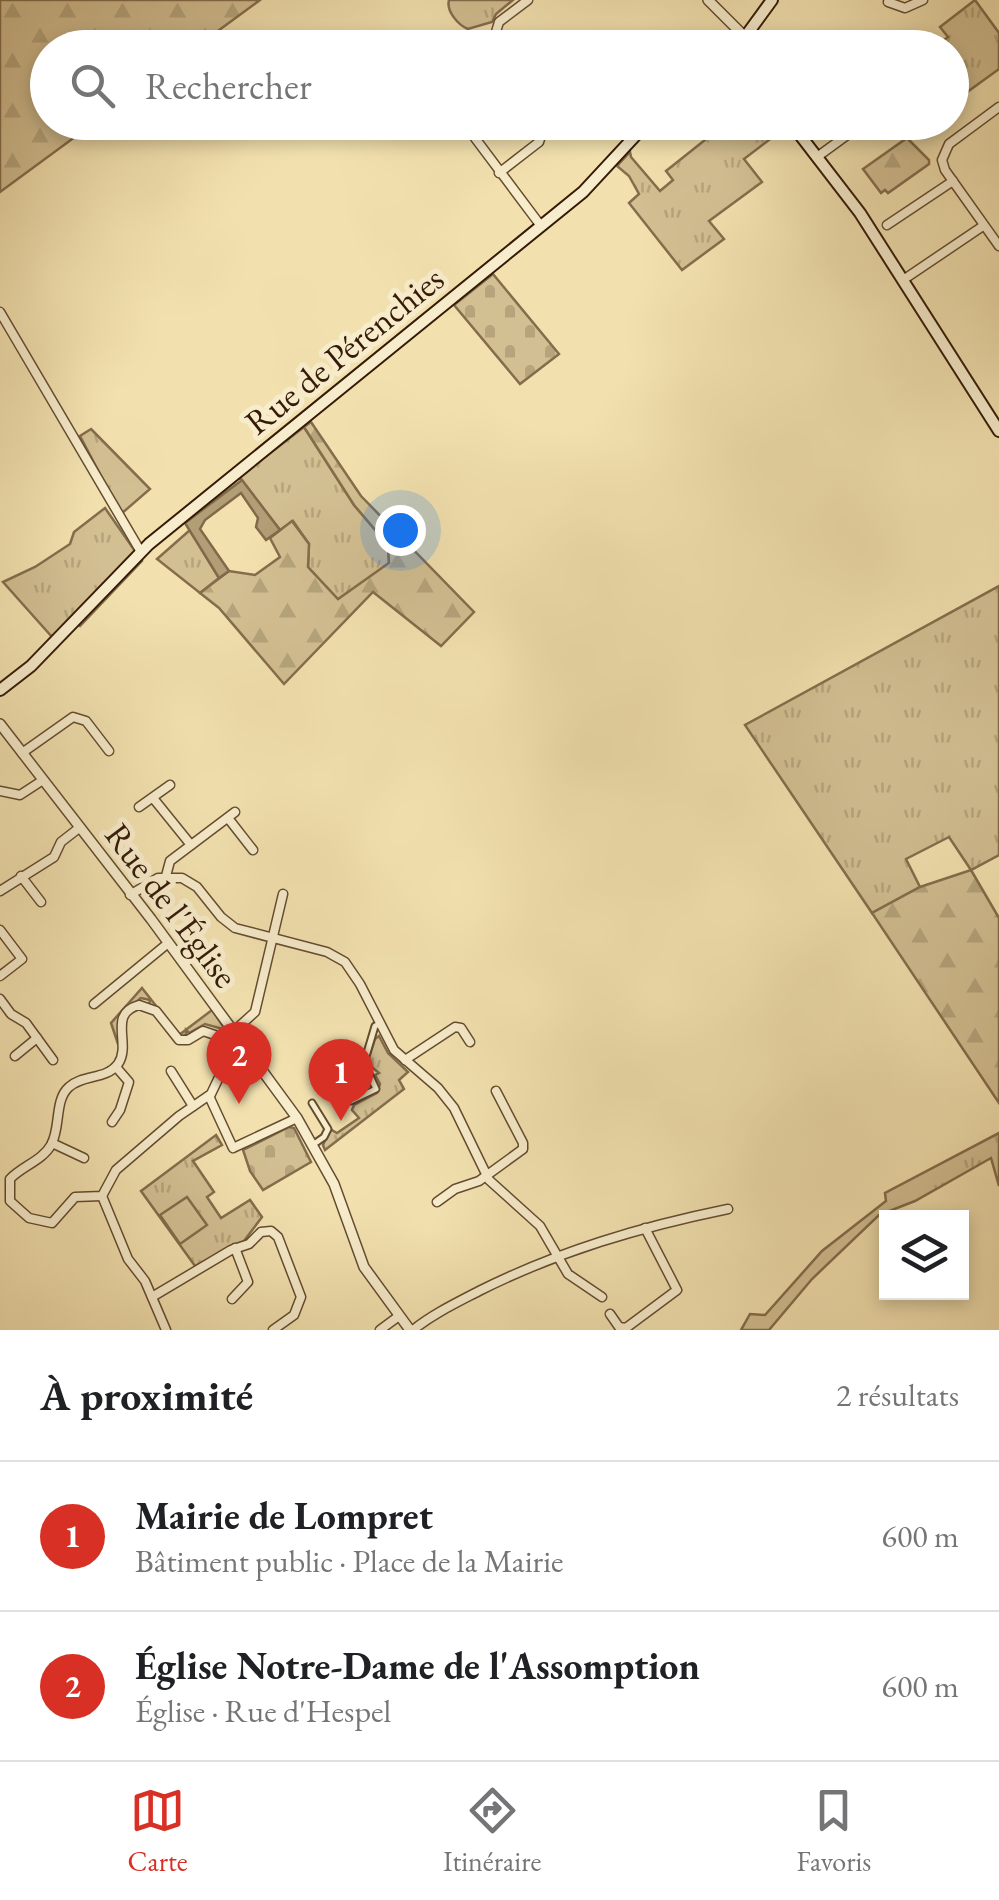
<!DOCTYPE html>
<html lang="fr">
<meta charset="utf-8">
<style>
:root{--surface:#fff;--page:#f2f2f2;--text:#202124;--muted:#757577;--line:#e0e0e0;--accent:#d93025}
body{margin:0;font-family:"EB Garamond",serif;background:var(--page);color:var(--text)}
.controls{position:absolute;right:30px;bottom:30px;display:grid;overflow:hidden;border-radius:0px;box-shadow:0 5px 15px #0003}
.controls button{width:90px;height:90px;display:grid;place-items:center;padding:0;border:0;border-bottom:2px solid var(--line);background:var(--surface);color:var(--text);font:50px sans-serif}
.you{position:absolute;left:400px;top:530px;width:35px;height:35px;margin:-25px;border:8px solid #fff;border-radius:50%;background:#1a73e8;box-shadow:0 0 0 15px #1a73e833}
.badge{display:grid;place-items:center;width:65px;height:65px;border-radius:50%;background:var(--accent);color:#fff;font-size:32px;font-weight:700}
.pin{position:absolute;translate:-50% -82px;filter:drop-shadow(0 2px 5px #0008)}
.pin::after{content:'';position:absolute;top:52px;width:35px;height:30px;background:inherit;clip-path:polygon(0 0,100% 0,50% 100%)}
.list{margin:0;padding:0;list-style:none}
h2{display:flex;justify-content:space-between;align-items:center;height:130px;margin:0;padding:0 40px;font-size:42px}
h2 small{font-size:32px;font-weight:400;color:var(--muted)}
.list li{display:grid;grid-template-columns:65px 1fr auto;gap:30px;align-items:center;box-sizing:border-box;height:150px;padding:0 40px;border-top:2px solid var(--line)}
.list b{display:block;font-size:38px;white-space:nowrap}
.list p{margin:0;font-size:32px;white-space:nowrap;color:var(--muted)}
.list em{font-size:32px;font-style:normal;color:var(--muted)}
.icon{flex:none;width:55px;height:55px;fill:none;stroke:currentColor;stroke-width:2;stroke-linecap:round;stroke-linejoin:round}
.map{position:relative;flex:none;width:999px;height:1330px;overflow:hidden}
.search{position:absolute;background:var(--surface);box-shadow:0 5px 15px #0003;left:30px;right:30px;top:30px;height:110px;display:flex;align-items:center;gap:25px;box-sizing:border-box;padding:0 35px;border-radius:55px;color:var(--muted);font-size:38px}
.sheet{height:430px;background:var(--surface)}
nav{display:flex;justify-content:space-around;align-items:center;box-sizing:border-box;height:140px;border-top:2px solid var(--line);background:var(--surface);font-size:28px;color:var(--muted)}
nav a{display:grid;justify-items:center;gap:5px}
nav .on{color:var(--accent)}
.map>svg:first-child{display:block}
</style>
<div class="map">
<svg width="999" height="1330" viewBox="0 0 999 1330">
<defs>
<pattern id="grass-tufts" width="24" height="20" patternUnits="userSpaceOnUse" patternTransform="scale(2.5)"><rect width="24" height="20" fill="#d2bf92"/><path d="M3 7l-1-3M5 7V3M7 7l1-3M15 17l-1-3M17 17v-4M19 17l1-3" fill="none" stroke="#b5a47c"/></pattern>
<pattern id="forest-firs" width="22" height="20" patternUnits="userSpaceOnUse" patternTransform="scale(2.5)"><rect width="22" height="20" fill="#d2bf92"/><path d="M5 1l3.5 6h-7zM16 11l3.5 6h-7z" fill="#b5a47c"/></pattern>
<pattern id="cemetery-stones" width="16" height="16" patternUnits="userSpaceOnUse" patternTransform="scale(2.5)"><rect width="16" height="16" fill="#d2bf92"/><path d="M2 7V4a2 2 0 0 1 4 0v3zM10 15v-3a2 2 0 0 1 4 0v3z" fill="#b5a47c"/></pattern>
</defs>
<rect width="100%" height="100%" fill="#f2e1af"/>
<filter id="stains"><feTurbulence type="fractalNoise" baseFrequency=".002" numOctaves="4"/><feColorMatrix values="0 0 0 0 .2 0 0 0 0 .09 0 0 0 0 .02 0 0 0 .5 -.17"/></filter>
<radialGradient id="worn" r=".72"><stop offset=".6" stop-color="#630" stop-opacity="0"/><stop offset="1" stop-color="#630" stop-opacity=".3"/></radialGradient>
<g fill="url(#grass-tufts)" stroke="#846d4c" stroke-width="2.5">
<path d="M 449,0 L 513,0 L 496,14 L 492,22 L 468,29 C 458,25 446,11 449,0 Z"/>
<path d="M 975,0 L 999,33 L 999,69 L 952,103 L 952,74 L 956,69 L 952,63 L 952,48 L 937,45 L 948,37 L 940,27 Z"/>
<path d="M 717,123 L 783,123 L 786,127 L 744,159 L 762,182 L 709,221 L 724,239 L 682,270 L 629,203 L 639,194 L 629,176 L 617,166 L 630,152 L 631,157 L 660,191 L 673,180 L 666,171 L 720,128 Z"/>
<path d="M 304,427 L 354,505 L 388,545 L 389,563 L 338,600 L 308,567 L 309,544 L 293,521 L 280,530 L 239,477 Z"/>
<path d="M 91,429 L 150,489 L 121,514 L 80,436 Z"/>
<path d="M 105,508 L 142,561 L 80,626 L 71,617 L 52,637 L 3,582 L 35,567 L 70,544 L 74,532 Z"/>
<path d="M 190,530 L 219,578 L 200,593 L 157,559 Z"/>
<path d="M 999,586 L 999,855 L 971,870 L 949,837 L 906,859 L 920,887 L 872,913 L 745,725 Z"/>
<path d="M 142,988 L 179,1035 L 212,1010 L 227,1032 L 225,1034 L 223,1029 L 205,1024 L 189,1033 L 186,1030 L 186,1035 L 180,1037 L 157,1009 L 149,1004 L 150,1000 L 141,998 C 116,1019 123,1013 117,1041 L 111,1023 Z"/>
<path d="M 379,1036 L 388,1053 L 408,1072 L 399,1080 L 404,1089 L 325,1150 L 323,1145 L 330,1129 L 337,1133 L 359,1118 L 352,1110 L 354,1105 L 377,1093 L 380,1084 L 375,1075 L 379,1073 L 367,1063 L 375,1039 Z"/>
<path d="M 999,1133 L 999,1186 L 991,1158 L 915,1201 L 879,1215 L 812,1279 L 769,1330 L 741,1330 L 750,1314 L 765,1315 L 822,1251 L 886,1201 L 885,1193 Z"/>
<path d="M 216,1135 L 222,1145 L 193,1161 L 214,1192 L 207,1197 L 221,1218 L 250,1200 L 262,1217 L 244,1241 L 195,1266 L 141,1191 Z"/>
</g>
<g fill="url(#forest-firs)" stroke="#846d4c" stroke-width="2.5">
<path d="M 0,0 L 260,0 L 196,47 L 48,48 L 48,122 L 94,123 L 0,192 Z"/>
<path d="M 907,138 L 929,160 L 929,164 L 888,193 L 885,190 L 881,193 L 863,169 Z"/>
<path d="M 311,422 L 361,496 L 474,612 L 441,646 L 373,592 L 284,684 L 219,608 L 200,593 L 229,571 L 255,575 L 280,557 L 270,538 L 292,521 L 309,544 L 308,567 L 338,599 L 389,563 L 388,545 L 354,505 L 304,427 Z"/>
<path d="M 971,870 L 999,918 L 999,1103 L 872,913 L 920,887 Z"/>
</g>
<g fill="url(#cemetery-stones)" stroke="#846d4c" stroke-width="2.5">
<path d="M 493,274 L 559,354 L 520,384 L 454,305 Z"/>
<path d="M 289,1127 L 294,1128 L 311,1162 L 263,1190 L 250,1171 L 243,1150 Z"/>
</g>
<path fill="#d2bf92" stroke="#846d4c" stroke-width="2.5" d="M 187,1197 L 207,1225 L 180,1244 L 160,1215 Z"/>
<path fill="#b29e76" stroke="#806a4a" stroke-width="2.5" d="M 242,480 L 280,530 L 266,540 L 256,527 L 258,518 L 241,493 L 205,520 L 200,529 L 229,571 L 219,578 L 185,523 Z"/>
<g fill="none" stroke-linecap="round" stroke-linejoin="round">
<defs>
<g id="pedestrian">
<path d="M 364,1063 L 339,1076 L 351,1101 L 376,1089 L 364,1063 L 375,1026 L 380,1024"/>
<path d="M 312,1103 L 328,1129 L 324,1137 L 314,1144"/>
</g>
<g id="minor">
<path d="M 888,2 L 905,8 L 923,0"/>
<path d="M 491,48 L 499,22 L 528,0"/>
<path d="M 826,48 L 841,37 L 850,48"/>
<path d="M 999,107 L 949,144 L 942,160 L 945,170 L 999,246"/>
<path d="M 463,122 L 541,226"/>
<path d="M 817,157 L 865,122"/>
<path d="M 499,173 L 539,142 L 543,130 L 539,122"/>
<path d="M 887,225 L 953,181"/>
<path d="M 903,280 L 983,226"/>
<path d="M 0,312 L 141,552"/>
<path d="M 22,753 L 73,717 L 86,721 L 109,751"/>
<path d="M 0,791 L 20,795 L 43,780"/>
<path d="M 153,798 L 191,845"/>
<path d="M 139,807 L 170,785"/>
<path d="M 228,818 L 253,850"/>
<path d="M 21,876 L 41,902"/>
<path d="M 166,876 L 170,861 L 235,812"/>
<path d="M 0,891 L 54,857 L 61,842 L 79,828"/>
<path d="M 130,895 L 158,878 L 182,878 L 197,887 L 221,917 L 235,928 L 327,952 L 345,962 L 360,984 L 394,1050 L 438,1088 L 454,1108 L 489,1180 L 540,1226 L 568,1274 L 602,1297"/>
<path d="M 0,930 L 22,959 L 0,976"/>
<path d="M 0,999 L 11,1014 L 26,1023 L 53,1060"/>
<path d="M 94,1004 L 167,944"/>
<path d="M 139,1005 L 156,1011 L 179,1040 L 188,1040 L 203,1031 L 227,1039 L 232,1050 L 211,1094 L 179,1116 L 116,1170 L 102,1196 L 75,1197 L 52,1223 L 29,1218 L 10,1201 L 10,1179 C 21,1167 43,1160 51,1145 C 61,1128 54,1100 69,1087 C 83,1074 106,1080 118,1064 C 132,1044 107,1014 139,1005 Z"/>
<path d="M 234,1031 L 255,1012 L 283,894"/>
<path d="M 15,1056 L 37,1038"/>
<path d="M 405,1060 L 455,1027 L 461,1028 L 470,1042"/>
<path d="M 171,1071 L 193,1106"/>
<path d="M 209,1096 L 233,1148 L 297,1118"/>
<path d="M 112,1122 L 120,1110 L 129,1082 L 116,1067"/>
<path d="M 52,1143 L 84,1158"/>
<path d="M 102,1196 L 128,1259 L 145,1281 L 166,1330"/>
<path d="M 437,1202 L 455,1189 L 479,1181 L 523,1149 L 523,1143 L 496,1091"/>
<path d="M 152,1297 L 231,1250 L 249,1244 L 261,1232 L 271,1231 L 278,1237 L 301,1297 L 294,1315 L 273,1330"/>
<path d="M 232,1299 L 248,1282 L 235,1248"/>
<path d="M 610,1314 L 619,1327 L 626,1328 L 677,1290 L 645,1228"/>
<path d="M 380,1330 L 399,1316"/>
<path d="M 413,1330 C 433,1314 456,1303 479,1291 C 559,1251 640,1227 728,1209"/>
</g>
<g id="tertiary">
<path d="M 708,0 L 746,38"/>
<path d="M 0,724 L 151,919 L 297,1118 L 334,1184 L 364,1267 L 410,1330"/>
</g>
<g id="secondary">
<path d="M 737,48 L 772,0"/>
<path d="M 790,122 L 860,213 L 999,431"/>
<path d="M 0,690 L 31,666 L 149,544 L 583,192 L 648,122"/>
</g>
</defs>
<use href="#pedestrian" stroke="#644c31" stroke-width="9"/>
<use href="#minor" stroke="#644c31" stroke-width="11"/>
<use href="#tertiary" stroke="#644c31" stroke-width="12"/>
<use href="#secondary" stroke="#351b07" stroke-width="14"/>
<use href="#pedestrian" stroke="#f7eccb" stroke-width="5"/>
<use href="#minor" stroke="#f7eccb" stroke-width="8"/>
<use href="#tertiary" stroke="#f7eccb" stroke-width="9"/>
<use href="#secondary" stroke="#f7eccb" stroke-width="10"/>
</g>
<g text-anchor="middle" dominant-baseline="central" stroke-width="10" stroke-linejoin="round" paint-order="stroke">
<g font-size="35" fill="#351b07" stroke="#f7eccb">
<text transform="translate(344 350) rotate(-39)">Rue de Pérenchies</text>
<text transform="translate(172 905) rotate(53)">Rue de l'Église</text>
</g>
</g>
<rect width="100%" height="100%" filter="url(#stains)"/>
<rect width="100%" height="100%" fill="url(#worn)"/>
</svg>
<div class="controls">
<button><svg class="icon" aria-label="layers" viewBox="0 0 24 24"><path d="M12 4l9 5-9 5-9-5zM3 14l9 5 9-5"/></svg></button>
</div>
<div class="you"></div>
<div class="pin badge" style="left:341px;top:1121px">1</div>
<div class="pin badge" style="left:239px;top:1104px">2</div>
<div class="search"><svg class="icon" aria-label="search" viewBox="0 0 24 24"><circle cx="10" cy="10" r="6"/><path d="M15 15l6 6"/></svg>Rechercher</div>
</div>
<section class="sheet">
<h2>À proximité<small>2 résultats</small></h2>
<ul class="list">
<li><span class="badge">1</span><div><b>Mairie de Lompret</b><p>Bâtiment public · Place de la Mairie</p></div><em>600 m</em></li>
<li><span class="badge">2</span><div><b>Église Notre-Dame de l'Assomption</b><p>Église · Rue d'Hespel</p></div><em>600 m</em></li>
</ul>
</section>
<nav>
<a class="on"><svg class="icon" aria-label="map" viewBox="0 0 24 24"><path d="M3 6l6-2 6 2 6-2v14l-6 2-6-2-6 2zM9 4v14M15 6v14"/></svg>Carte</a>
<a><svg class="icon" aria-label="directions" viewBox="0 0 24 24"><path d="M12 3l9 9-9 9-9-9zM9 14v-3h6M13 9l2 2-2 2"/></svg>Itinéraire</a>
<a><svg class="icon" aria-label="saved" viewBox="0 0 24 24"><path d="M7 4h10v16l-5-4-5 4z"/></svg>Favoris</a>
</nav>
